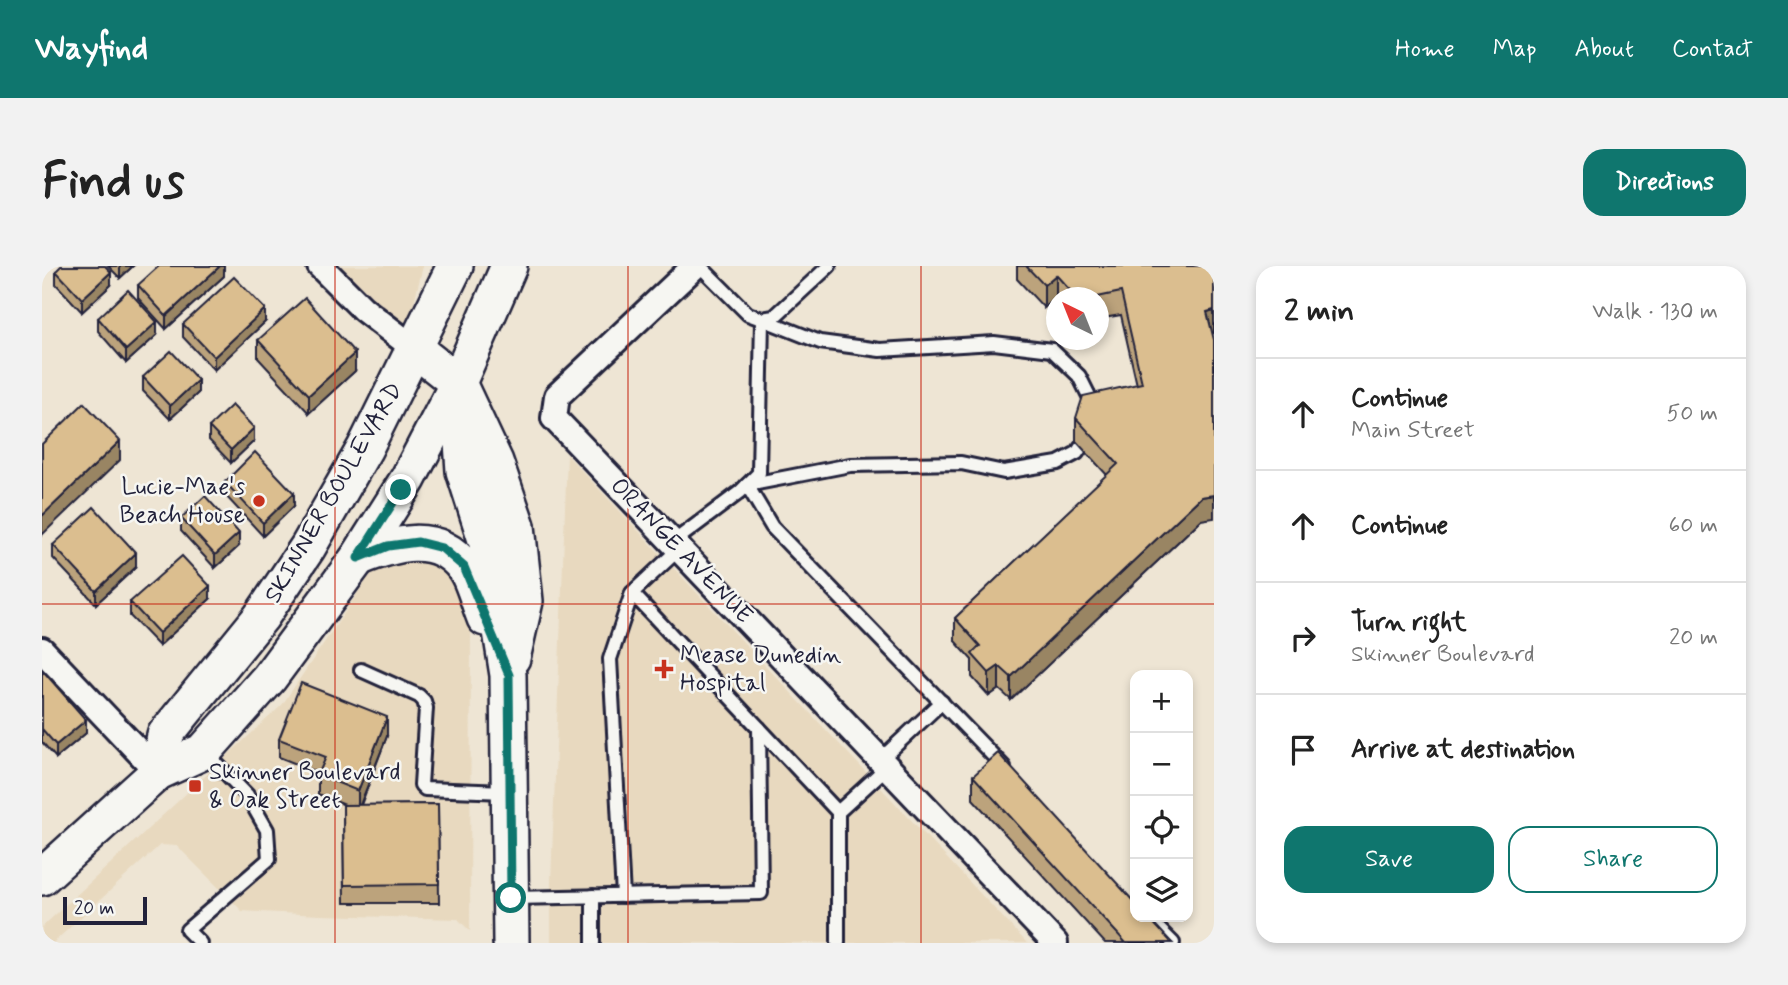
<!DOCTYPE html>
<meta charset="utf-8">
<style>
:root{--surface:#fff;--page:#f2f2f2;--text:#222;--muted:#767676;--line:#e0e0e0;--accent:#0f766e}
body{margin:0;font-family:Mynerve,sans-serif;background:var(--page);color:var(--text)}
.controls{position:absolute;right:21px;bottom:21px;display:grid;overflow:hidden;border-radius:14px;box-shadow:0 4px 10px #0003}
.controls button{width:63px;height:63px;display:grid;place-items:center;padding:0;border:0;border-bottom:2px solid var(--line);background:var(--surface);color:var(--text);font:35px sans-serif}
.compass{position:absolute;left:1004px;top:21px;width:63px;height:63px;border-radius:50%;background:var(--surface);box-shadow:0 4px 10px #0003;rotate:317deg}
.scale{position:absolute;left:21px;bottom:18px;width:84px;box-sizing:border-box;padding-left:7px;border:4px solid #22223b;border-top:0;font-size:19px;line-height:24px;white-space:nowrap;color:#22223b;-webkit-text-stroke:5px #f6f6f2;paint-order:stroke}
.stop{position:absolute;width:21px;height:21px;margin:-16px;border:5px solid #0f766e;border-radius:50%;background:#fff}
.stop.end{background:#0f766e;border-color:#fff;box-shadow:0 2px 7px #0008}
.list{margin:0;padding:0;list-style:none}
h2{display:flex;justify-content:space-between;align-items:center;height:91px;margin:0;padding:0 28px;font-size:30px}
h2 small{font-size:23px;font-weight:400;color:var(--muted)}
.list li{display:grid;grid-template-columns:46px 1fr auto;gap:21px;align-items:center;box-sizing:border-box;height:112px;padding:0 28px;border-top:2px solid var(--line)}
.list b{display:block;font-size:26px;white-space:nowrap}
.list p{margin:0;font-size:23px;white-space:nowrap;color:var(--muted)}
.list em{font-size:23px;font-style:normal;color:var(--muted)}
.actions{display:flex;gap:14px;padding:21px 28px}
.actions a{flex:1;padding:16px 0;border:2px solid var(--accent);border-radius:21px;text-align:center;font-size:24px;color:var(--accent)}
.actions .main{background:var(--accent);color:#fff}
.icon{flex:none;width:38px;height:38px;fill:none;stroke:currentColor;stroke-width:2;stroke-linecap:round;stroke-linejoin:round}
.map{position:relative;flex:none;width:1172px;height:677px;overflow:hidden;border-radius:21px}
header{display:flex;align-items:center;gap:42px;box-sizing:border-box;height:98px;padding:0 35px;background:var(--accent);color:#fff}
header strong{font-size:33px}
nav{display:flex;gap:38px;margin-inline-start:auto;font-size:24px}
.intro{display:flex;align-items:center;justify-content:space-between;box-sizing:border-box;height:168px;padding:0 42px}
h1{margin:0;font-size:49px}
.button{padding:18px 32px;border-radius:21px;background:var(--accent);color:#fff;font-size:24px;font-weight:700}
main{display:flex;gap:42px;padding:0 42px}
aside{flex:1;background:var(--surface);border-radius:21px;box-shadow:0 4px 10px #0003}
.map>svg:first-child{display:block}
</style>
<header>
<strong>Wayfind</strong>
<nav><a>Home</a><a>Map</a><a>About</a><a>Contact</a></nav>
</header>
<div class="intro"><h1>Find us</h1><a class="button">Directions</a></div>
<main>
<div class="map">
<svg width="1172" height="677" viewBox="0 0 1172 677">
<rect width="100%" height="100%" fill="#eee5d4"/>
<filter id="ink" filterUnits="userSpaceOnUse"><feTurbulence type="fractalNoise" baseFrequency=".0143" numOctaves="2"/><feDisplacementMap in="SourceGraphic" scale="14" xChannelSelector="R" yChannelSelector="G"/><feConvolveMatrix kernelMatrix="1 2 1 2 8 2 1 2 1" color-interpolation-filters="sRGB"/></filter>
<g filter="url(#ink)">
<g fill="#e8d9bf">
<path d="M 299,0 L 381,0 L 371,40 L 363,57 L 331,32 Z"/>
<path d="M 525,189 L 985,677 L 509,677 L 509,617 Z"/>
<path d="M 377,292 L 394,296 L 410,309 L 429,357 L 428,665 L 416,653 L 278,649 L 200,645 L 135,580 L 118,579 L 11,677 L 0,677 L 0,661 L 240,439 L 332,303 Z"/>
</g>
<g fill="none" stroke-linecap="round" stroke-linejoin="round">
<defs>
<g id="lane">
<path d="M 658,0 L 706,48 L 720,53 L 732,51 L 787,0"/>
<path d="M 630,277 L 698,226 L 717,207 L 720,53 L 778,76 L 838,84 L 952,77 L 1010,84 L 1037,110 L 1050,136 L 1049,142"/>
<path d="M 637,283 L 590,327 L 796,546 L 796,677"/>
<path d="M 319,404 L 377,430 L 382,435 L 384,442 L 379,519 L 383,523 L 464,526"/>
<path d="M 838,494 L 900,436"/>
<path d="M 962,501 L 730,261 L 705,219 L 808,199 L 919,197 L 962,206 L 1016,197 L 1035,187 L 1039,181"/>
<path d="M 796,546 L 845,501"/>
<path d="M 551,630 L 551,677"/>
<path d="M 581,630 L 568,393 L 590,327"/>
<path d="M 470,632 L 719,627 L 717,462"/>
<path d="M 1105,651 L 1131,677"/>
<path d="M 158,677 L 145,664 L 227,593 L 225,564 L 205,529 L 163,486"/>
</g>
<g id="street">
<path d="M 278,0 L 321,43 L 373,83"/>
<path d="M 653,0 L 515,130 L 512,152 L 1013,677"/>
<path d="M 0,384 L 116,506"/>
</g>
<g id="secondary">
<path d="M 373,83 L 416,117 L 453,196 L 475,260 L 483,335 L 470,392"/>
<path d="M 416,117 L 422,205 L 445,277 L 466,409 L 469,677"/>
<path d="M 316,292 C 351,278 394,264 422,301 C 431,312 437,338 443,352"/>
<path d="M 116,506 L 123,469 L 219,351 L 266,281 L 323,182 L 413,0"/>
<path d="M 0,611 L 116,506 L 162,485 L 227,412 L 316,292 L 366,213 L 416,117 L 467,0"/>
</g>
</defs>
<use href="#lane" stroke="#22223b" stroke-width="18"/>
<use href="#street" stroke="#22223b" stroke-width="30"/>
<use href="#secondary" stroke="#22223b" stroke-width="40"/>
<use href="#lane" stroke="#f6f6f2" stroke-width="12"/>
<use href="#street" stroke="#f6f6f2" stroke-width="24"/>
<use href="#secondary" stroke="#f6f6f2" stroke-width="35"/>
</g>
<g fill="#bca37b" stroke="#22223b" stroke-width="2">
<path d="M 66,0 L 91,0 L 78,12 Z"/>
<path d="M 182,0 L 182,10 L 124,63 L 96,32 L 96,19 Z"/>
<path d="M 975,0 L 1172,0 L 1172,67 L 1170,68 L 1159,254 L 969,434 L 957,423 L 947,430 L 930,411 L 930,394 L 913,375 L 913,352 L 1065,209 L 1034,175 L 1034,152 L 1095,119 L 1079,49 L 1056,53 L 1056,32 L 1014,32 L 1002,42 L 975,13 Z"/>
<path d="M 14,5 L 69,19 L 40,46 L 14,18 Z"/>
<path d="M 56,52 L 115,69 L 84,97 L 56,65 Z"/>
<path d="M 223,56 L 172,104 L 141,71 L 141,58 Z"/>
<path d="M 216,74 L 313,105 L 267,147 L 216,92 Z"/>
<path d="M 101,111 L 156,127 L 128,153 L 101,125 Z"/>
<path d="M 167,161 L 212,175 L 189,197 L 167,174 Z"/>
<path d="M 183,216 L 252,240 L 221,270 L 183,229 Z"/>
<path d="M 139,252 L 197,280 L 173,302 L 139,265 Z"/>
<path d="M 11,279 L 94,301 L 54,338 L 11,292 Z"/>
<path d="M 168,333 L 117,380 L 88,350 L 88,336 Z"/>
<path d="M 0,408 L 44,467 L 14,492 L 0,476 Z"/>
<path d="M 345,470 L 319,539 L 396,538 L 397,637 L 302,637 L 301,539 L 303,539 L 276,528 L 276,509 L 277,507 L 237,491 L 237,473 Z"/>
<path d="M 931,510 L 1130,677 L 1063,677 L 931,533 Z"/>
</g>
<g fill="#998564" stroke="#22223b" stroke-width="2">
<path d="M 78,0 L 91,0 L 78,12 Z"/>
<path d="M 178,0 L 182,0 L 182,10 L 124,63 L 124,50 Z"/>
<path d="M 69,6 L 69,19 L 40,46 L 40,33 Z"/>
<path d="M 1014,9 L 1014,32 L 1002,42 L 1002,19 Z"/>
<path d="M 223,43 L 223,56 L 172,104 L 172,91 Z"/>
<path d="M 1172,44 L 1172,67 L 1165,69 L 1165,46 Z"/>
<path d="M 115,56 L 115,69 L 84,97 L 84,84 Z"/>
<path d="M 313,87 L 313,105 L 267,147 L 267,129 Z"/>
<path d="M 156,114 L 156,127 L 128,153 L 128,140 Z"/>
<path d="M 212,162 L 212,175 L 189,197 L 189,184 Z"/>
<path d="M 78,175 L 78,194 L 0,269 L 0,250 Z"/>
<path d="M 252,227 L 252,240 L 221,270 L 221,257 Z"/>
<path d="M 1172,229 L 1172,252 L 1159,254 L 969,434 L 969,411 L 1159,231 Z"/>
<path d="M 197,267 L 197,280 L 173,302 L 173,289 Z"/>
<path d="M 94,287 L 94,301 L 54,338 L 54,325 Z"/>
<path d="M 168,320 L 168,333 L 117,380 L 117,367 Z"/>
<path d="M 957,400 L 957,423 L 947,430 L 947,407 Z"/>
<path d="M 345,451 L 345,470 L 316,544 L 316,525 Z"/>
<path d="M 44,454 L 44,467 L 14,492 L 14,479 Z"/>
</g>
<g fill="#dbbe8f" stroke="#22223b" stroke-width="2">
<path d="M 19,0 L 63,0 L 69,6 L 40,33 L 14,5 Z"/>
<path d="M 117,0 L 178,0 L 124,50 L 96,19 Z"/>
<path d="M 984,0 L 1172,0 L 1172,44 L 1165,46 L 1172,74 L 1172,229 L 1159,231 L 969,411 L 957,400 L 947,407 L 930,388 L 938,380 L 913,352 L 1076,198 L 1034,152 L 1041,130 L 1100,117 L 1079,26 L 1051,32 L 1035,32 L 1014,9 L 1002,19 Z"/>
<path d="M 192,11 L 223,43 L 172,91 L 141,58 Z"/>
<path d="M 86,24 L 115,56 L 84,84 L 56,52 Z"/>
<path d="M 263,32 L 313,87 L 267,129 L 216,74 Z"/>
<path d="M 129,85 L 156,114 L 128,140 L 101,111 Z"/>
<path d="M 42,137 L 78,175 L 0,250 L 0,178 Z"/>
<path d="M 190,139 L 212,162 L 189,184 L 167,161 Z"/>
<path d="M 213,186 L 252,227 L 221,257 L 183,216 Z"/>
<path d="M 163,230 L 197,267 L 173,289 L 139,252 Z"/>
<path d="M 52,241 L 94,287 L 54,325 L 11,279 Z"/>
<path d="M 140,290 L 168,320 L 117,367 L 88,336 Z"/>
<path d="M 2,406 L 44,454 L 14,479 L 0,463 L 0,408 Z"/>
<path d="M 259,417 L 345,451 L 316,525 L 276,509 L 284,491 L 237,473 Z"/>
<path d="M 956,487 L 1093,637 L 1093,651 L 1106,651 L 1130,677 L 1084,677 L 931,510 Z"/>
<path d="M 396,538 L 397,618 L 302,619 L 301,539 Z"/>
</g>
</g>
<g fill="none" stroke-linecap="round" stroke-linejoin="round" filter="url(#ink)">
<path stroke="#0f766e" stroke-width="9" d="M 359,224 L 316,292 L 346,280 L 376,276 L 400,282 L 422,301 L 467,409 L 469,632"/>
</g>
<path fill="none" stroke="#c8321e" stroke-width="2" stroke-opacity="0.55" d="M 293,0 L 293,677M 586,0 L 586,677M 879,0 L 879,677M 0,338 L 1172,338"/>
<g fill="#c8321e" stroke="#f6f6f2" stroke-width="2.5">
<circle cx="217" cy="235" r="7"/>
<path d="M618.5 392.5h7v7h7v7h-7v7h-7v-7h-7v-7h7z"/>
<rect x="146" y="513" width="14" height="14" rx="3.5"/>
</g>
<g text-anchor="middle" dominant-baseline="central" stroke-width="5" stroke-linejoin="round" paint-order="stroke">
<g font-size="24" fill="#22223b" stroke="#f6f6f2" text-anchor="start">
<text x="203" y="221" text-anchor="end">Lucie-Mae's<tspan x="203" dy="28">Beach House</tspan></text>
<text x="638" y="389">Mease Dunedin<tspan x="638" dy="28">Hospital</tspan></text>
<text x="167" y="506">Skinner Boulevard<tspan x="167" dy="28">&amp; Oak Street</tspan></text>
</g>
<g font-size="24" fill="#22223b" stroke="#f6f6f2">
<text transform="translate(292 227) rotate(-60)">SKINNER BOULEVARD</text>
<text transform="translate(639 285) rotate(46)">ORANGE AVENUE</text>
</g>
</g>
</svg>
<div class="controls">
<button>+</button>
<button>−</button>
<button><svg class="icon" aria-label="locate" viewBox="0 0 24 24"><circle cx="12" cy="12" r="6"/><path d="M12 2v4M12 18v4M2 12h4M18 12h4"/></svg></button>
<button><svg class="icon" aria-label="layers" viewBox="0 0 24 24"><path d="M12 4l9 5-9 5-9-5zM3 14l9 5 9-5"/></svg></button>
</div>
<svg class="compass" viewBox="-18 -18 36 36"><path d="M0-13l5 13h-10z" fill="#e53935"/><path d="M0 13l5-13h-10z" fill="#767676"/></svg>
<div class="scale">20 m</div>
<div class="stop" style="left:469px;top:632px"></div>
<div class="stop end" style="left:359px;top:224px"></div>
</div>
<aside>
<h2>2 min<small>Walk · 130 m</small></h2>
<ul class="list">
<li><svg class="icon" aria-label="ahead" viewBox="0 0 24 24"><path d="M12 20V5M6 11l6-6 6 6"/></svg><div><b>Continue</b><p>Main Street</p></div><em>50 m</em></li>
<li><svg class="icon" aria-label="ahead" viewBox="0 0 24 24"><path d="M12 20V5M6 11l6-6 6 6"/></svg><div><b>Continue</b></div><em>60 m</em></li>
<li><svg class="icon" aria-label="right" viewBox="0 0 24 24"><path d="M7 20v-9h11M14 6l5 5-5 5"/></svg><div><b>Turn right</b><p>Skinner Boulevard</p></div><em>20 m</em></li>
<li><svg class="icon" aria-label="arrive" viewBox="0 0 24 24"><path d="M6 21V4h12l-3 4 3 4H6"/></svg><div><b>Arrive at destination</b></div></li>
</ul>
<div class="actions"><a class="main">Save</a><a>Share</a></div>
</aside>
</main>
